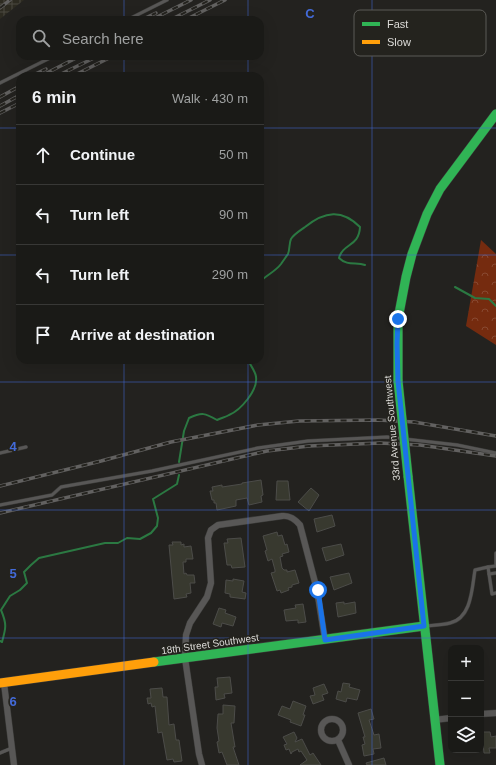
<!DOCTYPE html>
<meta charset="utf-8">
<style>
:root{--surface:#1a1a17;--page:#272724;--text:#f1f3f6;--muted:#9fa1a1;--line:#383836}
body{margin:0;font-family:Helvetica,sans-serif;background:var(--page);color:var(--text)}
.controls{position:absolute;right:12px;bottom:12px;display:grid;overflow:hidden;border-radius:8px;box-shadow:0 4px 16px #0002}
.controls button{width:36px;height:36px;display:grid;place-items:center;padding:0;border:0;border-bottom:1px solid var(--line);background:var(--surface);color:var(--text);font:20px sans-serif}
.stop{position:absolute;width:12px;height:12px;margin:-9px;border:3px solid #1a73e8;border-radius:50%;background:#fff}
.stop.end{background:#1a73e8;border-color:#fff;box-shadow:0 1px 4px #0008}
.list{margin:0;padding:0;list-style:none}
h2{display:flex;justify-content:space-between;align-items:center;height:52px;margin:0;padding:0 16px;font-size:17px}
h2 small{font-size:13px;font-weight:400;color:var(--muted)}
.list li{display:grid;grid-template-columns:26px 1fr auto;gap:12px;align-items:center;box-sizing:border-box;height:60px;padding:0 16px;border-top:1px solid var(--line)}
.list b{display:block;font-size:15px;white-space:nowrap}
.list em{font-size:13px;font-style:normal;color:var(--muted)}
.icon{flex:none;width:22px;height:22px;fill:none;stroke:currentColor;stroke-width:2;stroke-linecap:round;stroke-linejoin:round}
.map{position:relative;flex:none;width:496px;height:765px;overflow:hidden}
.search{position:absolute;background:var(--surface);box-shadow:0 4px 16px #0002;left:16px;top:16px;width:248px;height:44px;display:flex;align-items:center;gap:10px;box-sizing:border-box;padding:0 14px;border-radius:12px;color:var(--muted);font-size:15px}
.panel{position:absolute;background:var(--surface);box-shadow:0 4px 16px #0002;left:16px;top:72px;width:248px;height:292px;border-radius:12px}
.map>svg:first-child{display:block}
</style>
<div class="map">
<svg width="496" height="765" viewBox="0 0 496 765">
<defs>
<pattern id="industrial-grid" width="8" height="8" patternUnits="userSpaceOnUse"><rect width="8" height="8" fill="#2d2b21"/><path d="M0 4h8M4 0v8" fill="none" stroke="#4b4940"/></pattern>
<pattern id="forest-crowns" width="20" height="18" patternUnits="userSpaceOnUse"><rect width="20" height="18" fill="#752b0f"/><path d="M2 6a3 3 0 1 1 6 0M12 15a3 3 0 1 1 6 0" fill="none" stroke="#884931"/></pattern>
</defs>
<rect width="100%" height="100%" fill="#23221f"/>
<path fill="url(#industrial-grid)" d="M 0,0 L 24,0 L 0,19 Z"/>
<path fill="url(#forest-crowns)" d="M 481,240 L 496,254 L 496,345 L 466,326 Z"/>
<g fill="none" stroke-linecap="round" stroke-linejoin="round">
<g stroke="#2b7942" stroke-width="2">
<path d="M 260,282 C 266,275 275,272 281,264 C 283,261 286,257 288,254 C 290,249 289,243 291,239 C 294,234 301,230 305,227 C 325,211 342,209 360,227 C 359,247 343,243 339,258 C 347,266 356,262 365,265"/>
<path d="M 455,287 L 475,298 L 489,299 L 496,306"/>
<path d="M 260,313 L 261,323 L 260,324"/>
<path d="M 179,462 L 184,431 L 189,418 C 202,412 205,413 217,420 C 221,418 226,417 229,415 C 241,410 258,390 256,377 C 256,372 250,365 248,360"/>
<path d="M 0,641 L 2,642 C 6,628 7,624 1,610 L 10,596 L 20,590 L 27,583 L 24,572 L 31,565 L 39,558 L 105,543 L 118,543 L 127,538 L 140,539 L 151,533 L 157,526 L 158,518 L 153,499 L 177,484 L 179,475"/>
</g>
</g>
<g fill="#38392f" stroke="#4c4c49">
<path d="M 261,480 L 263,495 L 261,496 L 262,502 L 249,505 L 247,498 L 236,500 L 236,506 L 217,510 L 216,503 L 214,503 L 214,500 L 212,500 L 210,491 L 213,491 L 212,487 L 222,485 L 222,487 L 242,484 L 242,483 Z"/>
<path d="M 277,481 L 288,481 L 290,500 L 276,500 Z"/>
<path d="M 311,488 L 319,495 L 309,511 L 298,502 Z"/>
<path d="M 332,515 L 335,526 L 317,532 L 314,519 Z"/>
<path d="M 277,532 L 278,536 L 282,535 L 285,545 L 287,544 L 289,552 L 282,554 L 283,556 L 280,557 L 282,568 L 284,570 L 287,570 L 287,572 L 295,570 L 299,583 L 292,585 L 292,587 L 288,588 L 289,590 L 281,593 L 280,590 L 277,591 L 271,573 L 275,572 L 275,570 L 272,559 L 268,561 L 265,551 L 267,550 L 263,536 Z"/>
<path d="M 241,538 L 245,567 L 232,568 L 231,565 L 227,565 L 224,543 L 228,543 L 227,539 Z"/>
<path d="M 172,542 L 181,542 L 181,545 L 184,544 L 184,547 L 191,546 L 193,559 L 186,559 L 186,562 L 183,562 L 184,574 L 186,573 L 187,575 L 194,575 L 195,583 L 190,583 L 191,593 L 186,594 L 187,597 L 174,599 L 169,545 L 173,545 Z"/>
<path d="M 341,544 L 344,555 L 326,561 L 322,548 Z"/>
<path d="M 349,573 L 352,583 L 334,590 L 330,577 Z"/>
<path d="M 233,579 L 244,581 L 242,592 L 246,593 L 245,599 L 230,597 L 230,594 L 225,593 L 226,580 L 233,581 Z"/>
<path d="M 344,602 L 344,604 L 355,602 L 356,613 L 338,617 L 336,603 Z"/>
<path d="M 303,604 L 306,622 L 298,623 L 298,620 L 286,621 L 284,610 L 296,608 L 295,605 Z"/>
<path d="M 219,608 L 226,610 L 225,613 L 236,617 L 233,626 L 222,623 L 221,627 L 213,624 Z"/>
<path d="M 230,677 L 232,693 L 224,694 L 225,698 L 216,700 L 215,687 L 218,687 L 217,678 Z"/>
<path d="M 343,683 L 350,684 L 349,687 L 360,690 L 357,700 L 347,698 L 346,702 L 336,699 L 338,691 L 341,692 Z"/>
<path d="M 324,684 L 328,693 L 322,695 L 324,700 L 313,704 L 310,696 L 315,695 L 313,688 Z"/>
<path d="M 162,688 L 163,697 L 167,697 L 169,725 L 174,724 L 176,740 L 179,740 L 182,761 L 174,762 L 173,759 L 167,760 L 162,732 L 158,733 L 155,706 L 152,707 L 151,703 L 148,704 L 147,698 L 151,698 L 150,689 Z"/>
<path d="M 293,701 L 306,706 L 303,715 L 305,715 L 301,726 L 290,722 L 291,720 L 278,715 L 282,706 L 290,709 Z"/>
<path d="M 223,705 L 235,706 L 234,723 L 231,723 L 235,747 L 233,747 L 239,765 L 227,765 L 222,752 L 219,753 L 217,742 L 219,741 L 217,728 L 218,714 L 223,714 Z"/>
<path d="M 371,709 L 374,719 L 369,720 L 374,735 L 379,734 L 381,748 L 373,749 L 374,754 L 364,756 L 362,745 L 365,744 L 363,737 L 365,737 L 358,713 Z"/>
<path d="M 294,732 L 297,738 L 295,742 L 302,739 L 310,755 L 313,753 L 321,765 L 300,765 L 307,760 L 301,751 L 299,752 L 298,749 L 292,752 L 291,754 L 289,749 L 286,750 L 284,745 L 287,744 L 283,737 Z"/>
<path d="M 482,732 L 490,732 L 491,737 L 496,736 L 496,748 L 489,748 L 490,753 L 484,753 Z"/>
<path d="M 384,758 L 386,765 L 367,765 L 366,763 Z"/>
</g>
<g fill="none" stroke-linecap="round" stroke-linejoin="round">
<defs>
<g id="lane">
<path d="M 127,20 L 167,0"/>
<path d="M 0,83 L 54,56"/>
<path d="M 0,453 L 26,447"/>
<path d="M 0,505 L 52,495 L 61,487 L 152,471 L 258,448 L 308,441 L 387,437 L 457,445 L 496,453"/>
<path d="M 488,567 L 496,566 L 496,553"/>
<path d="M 489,574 L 496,573"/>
<path d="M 426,626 C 434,625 442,625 450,623 C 472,618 472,587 475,570 L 488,567 L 492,594 L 496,593"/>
<path d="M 0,753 L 12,748"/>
</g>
<g id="street">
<path d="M 4,683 L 14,765"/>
<path d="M 481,714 L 496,713"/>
<circle cx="332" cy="730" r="11"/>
<path d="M 434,720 L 451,718"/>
<path d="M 338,740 L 349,765"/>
<path d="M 202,765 L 199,754 L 185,658 L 186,635 L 190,623 L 207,597 L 211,583 L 208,538 L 211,530 L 218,525 L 282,516 C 290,515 295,519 300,525 L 317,590 L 325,640"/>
</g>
<g id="fast">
<path d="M 398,381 L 398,319 L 406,277 L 412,254 L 427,214 L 440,189 L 496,114"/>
<path d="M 408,476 L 440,765"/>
<path d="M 154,662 L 424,626"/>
</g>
<path id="slow" d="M 0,683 L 154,662"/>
</defs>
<use href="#lane" stroke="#3c3c3a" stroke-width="4"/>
<use href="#street" stroke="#3c3c3a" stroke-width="7"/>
<use href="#fast" stroke="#3c3c3a" stroke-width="10"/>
<use href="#slow" stroke="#3c3c3a" stroke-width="10"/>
<use href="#lane" stroke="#585756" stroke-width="3"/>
<use href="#street" stroke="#585756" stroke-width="6"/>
<use href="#fast" stroke="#30b455" stroke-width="9"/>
<use href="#slow" stroke="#ff9f0a" stroke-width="9"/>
<defs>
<g id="rail">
<path d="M 0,8 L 10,0"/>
<path d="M 141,20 L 156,13"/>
<path d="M 151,20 L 191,0"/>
<path d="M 170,20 L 210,0"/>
<path d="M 185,20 L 225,0"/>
<path d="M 31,76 L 46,69"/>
<path d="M 41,76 L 80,56"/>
<path d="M 57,76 L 98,56"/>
<path d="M 73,76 L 113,56"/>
<path d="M 0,97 L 20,86"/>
<path d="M 0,106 L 20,95"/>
<path d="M 0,113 L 20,103"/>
<path d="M 0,486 L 101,461 L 171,442 L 258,425 L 299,421 L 378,420 L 414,422 L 496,436"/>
<path d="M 0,513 L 267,451 L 309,446 L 380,443 L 420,445 L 496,456"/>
</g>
</defs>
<use href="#rail" stroke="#626160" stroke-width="3.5"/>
<use href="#rail" stroke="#24231e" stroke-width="2" stroke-dasharray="6" stroke-linecap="butt"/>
<defs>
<path id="fast-bridge" d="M 398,381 L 408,476"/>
</defs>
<use href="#fast-bridge" stroke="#3c3c3a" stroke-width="10" stroke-linecap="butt"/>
<use href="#fast-bridge" stroke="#30b455" stroke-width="9"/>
</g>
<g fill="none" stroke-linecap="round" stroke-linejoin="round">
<path stroke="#1a73e8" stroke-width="5" d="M 318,590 L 325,640 L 424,626 L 398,381 L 397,344 L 398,319"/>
</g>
<path fill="none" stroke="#436ad8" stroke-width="1" stroke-opacity="0.55" d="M 124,0 L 124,20M 248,0 L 248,20M 372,0 L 372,765M 124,56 L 124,76M 248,56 L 248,76M 0,128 L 20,128M 260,128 L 496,128M 0,255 L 20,255M 260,255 L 496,255M 124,360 L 124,765M 248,360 L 248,765M 0,382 L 496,382M 0,510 L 496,510M 0,638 L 496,638"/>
<g text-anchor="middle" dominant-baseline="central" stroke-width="3.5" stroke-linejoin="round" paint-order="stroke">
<g font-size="10" fill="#dcdbd8" stroke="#24231e">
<text transform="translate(392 428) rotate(-95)">33rd Avenue Southwest</text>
<text transform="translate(210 644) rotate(-8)">18th Street Southwest</text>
</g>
</g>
<rect x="354" y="10" width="132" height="46" rx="6" fill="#24231e" stroke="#5b5a56" stroke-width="1"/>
<rect x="362" y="22" width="18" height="4" fill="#30b455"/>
<rect x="362" y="40" width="18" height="4" fill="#ff9f0a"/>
<g font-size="11" fill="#dcdbd8">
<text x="387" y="28">Fast</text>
<text x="387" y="46">Slow</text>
</g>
<g font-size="13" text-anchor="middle" font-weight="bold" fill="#436ad8" stroke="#24231e" stroke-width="3.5" stroke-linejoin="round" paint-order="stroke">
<text x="310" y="18">C</text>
<text x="13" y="451">4</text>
<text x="13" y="578">5</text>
<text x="13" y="706">6</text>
</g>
</svg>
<div class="controls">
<button>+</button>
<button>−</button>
<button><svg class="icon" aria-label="layers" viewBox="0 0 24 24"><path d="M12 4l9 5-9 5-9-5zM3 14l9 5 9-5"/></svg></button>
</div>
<div class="stop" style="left:318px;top:590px"></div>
<div class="stop end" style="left:398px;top:319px"></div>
<div class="search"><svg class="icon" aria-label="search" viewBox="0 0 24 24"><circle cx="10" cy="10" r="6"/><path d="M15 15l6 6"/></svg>Search here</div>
<section class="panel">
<h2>6 min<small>Walk · 430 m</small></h2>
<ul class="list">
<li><svg class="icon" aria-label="ahead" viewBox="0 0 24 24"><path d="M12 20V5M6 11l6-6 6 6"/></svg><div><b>Continue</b></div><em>50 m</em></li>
<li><svg class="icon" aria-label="left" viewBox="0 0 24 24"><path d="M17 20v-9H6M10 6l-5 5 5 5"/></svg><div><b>Turn left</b></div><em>90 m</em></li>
<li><svg class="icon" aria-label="left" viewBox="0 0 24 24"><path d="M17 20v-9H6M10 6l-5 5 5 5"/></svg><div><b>Turn left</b></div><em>290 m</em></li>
<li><svg class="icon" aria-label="arrive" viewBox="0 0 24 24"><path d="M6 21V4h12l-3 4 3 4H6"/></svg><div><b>Arrive at destination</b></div></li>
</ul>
</section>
</div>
